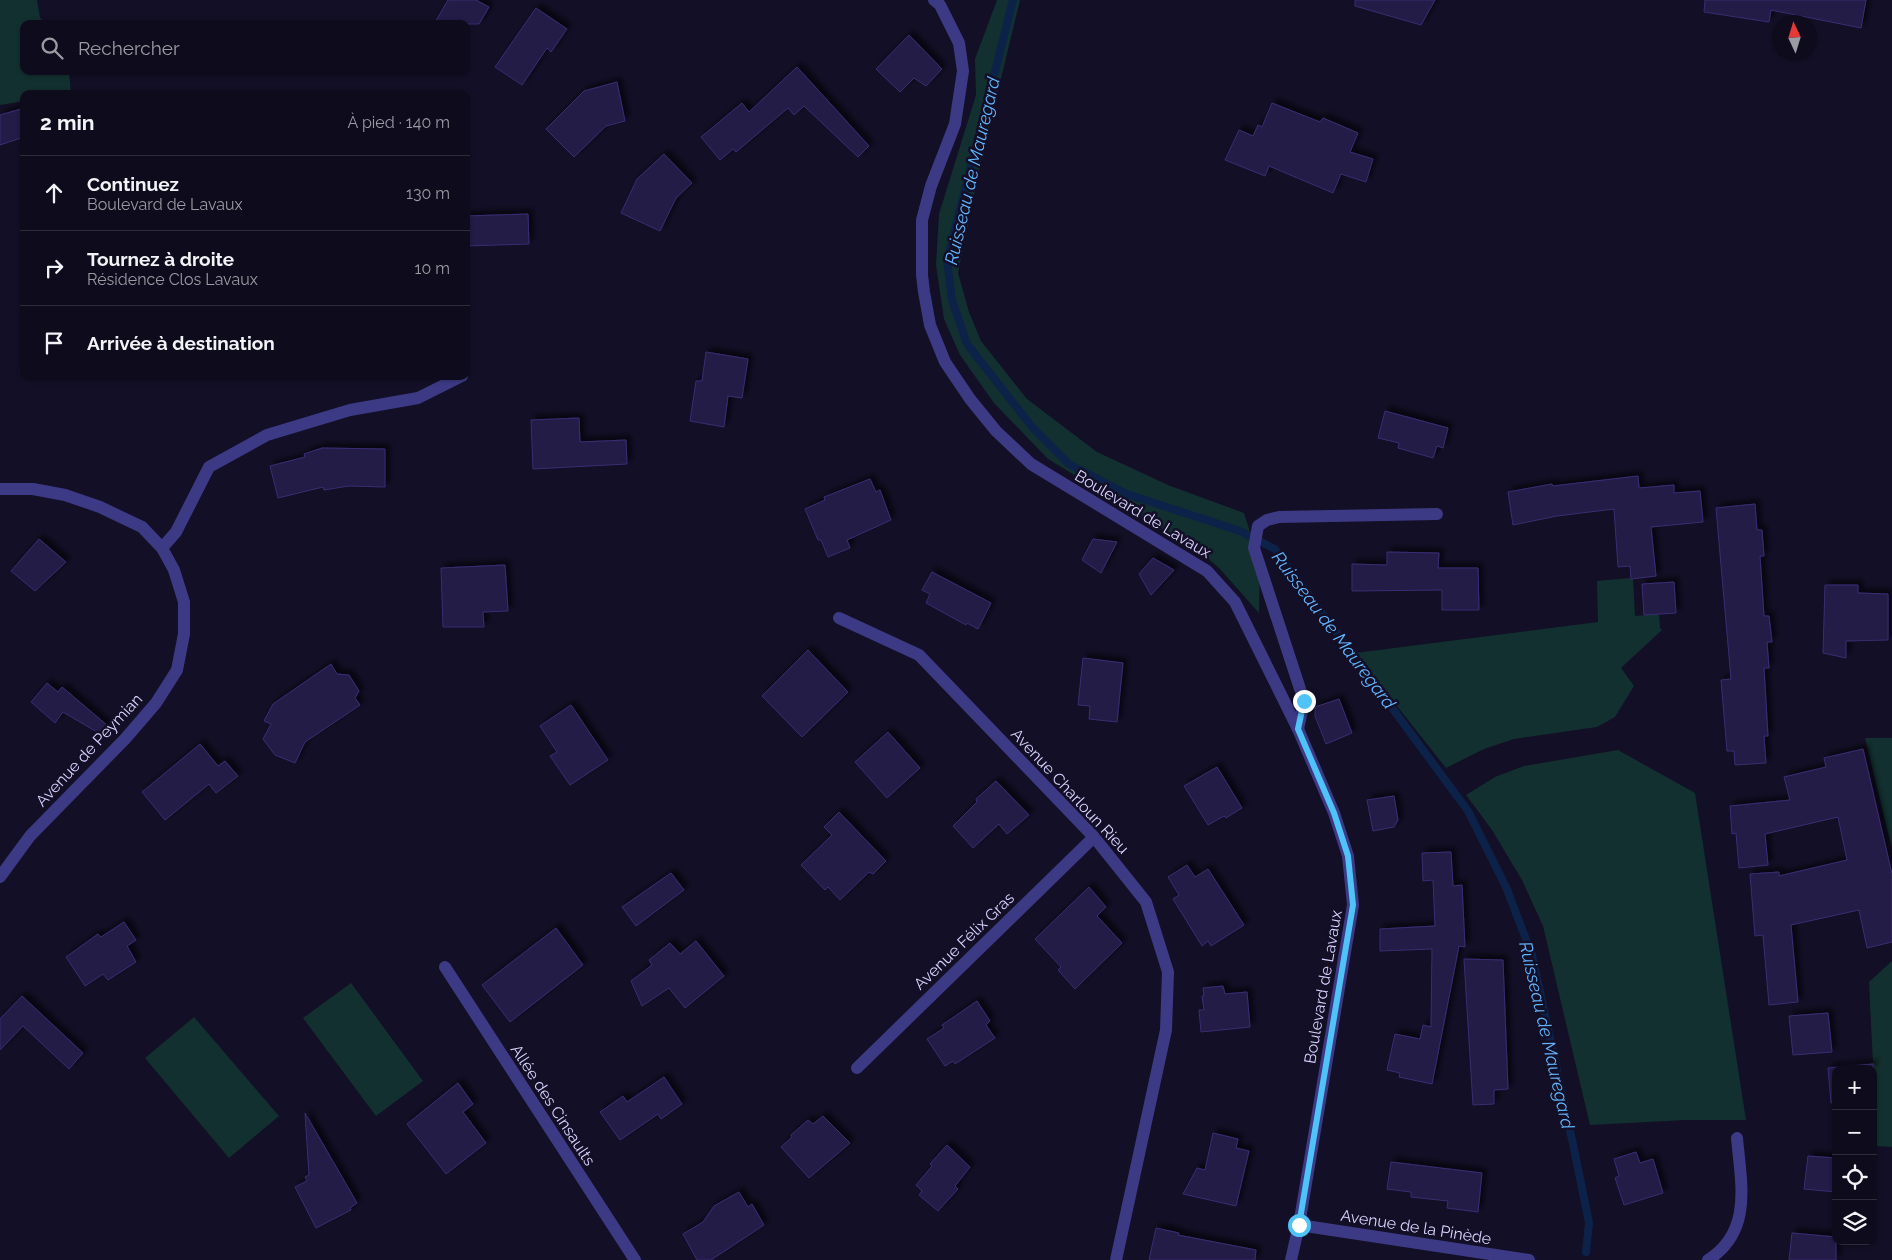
<!DOCTYPE html>
<html lang="fr">
<meta charset="utf-8">
<style>
:root{--surface:#0e0b1c;--page:#1c1929;--text:#f1f3f6;--muted:#9b9ba3;--line:#2e2b3b}
body{margin:0;font-family:Raleway,sans-serif;background:var(--page);color:var(--text)}
.controls{position:absolute;right:15px;bottom:15px;display:grid;overflow:hidden;border-radius:10px;box-shadow:0 1px 4px #0004}
.controls button{width:45px;height:45px;display:grid;place-items:center;padding:0;border:0;border-bottom:1px solid var(--line);background:var(--surface);color:var(--text);font:25px sans-serif}
.compass{position:absolute;left:1772px;top:15px;width:45px;height:45px;border-radius:50%;background:var(--surface);box-shadow:0 1px 4px #0004;rotate:356deg}
.stop{position:absolute;width:15px;height:15px;margin:-11px;border:4px solid #4fc3f7;border-radius:50%;background:#fff}
.stop.end{background:#4fc3f7;border-color:#fff;box-shadow:0 1px 5px #0008}
.list{margin:0;padding:0;list-style:none}
h2{display:flex;justify-content:space-between;align-items:center;height:65px;margin:0;padding:0 20px;font-size:21px}
h2 small{font-size:16px;font-weight:400;color:var(--muted)}
.list li{display:grid;grid-template-columns:32px 1fr auto;gap:15px;align-items:center;box-sizing:border-box;height:75px;padding:0 20px;border-top:1px solid var(--line)}
.list b{display:block;font-size:19px;white-space:nowrap}
.list p{margin:0;font-size:16px;white-space:nowrap;color:var(--muted)}
.list em{font-size:16px;font-style:normal;color:var(--muted)}
.icon{flex:none;width:28px;height:28px;fill:none;stroke:currentColor;stroke-width:2;stroke-linecap:round;stroke-linejoin:round}
.map{position:relative;flex:none;width:1892px;height:1260px;overflow:hidden}
.search{position:absolute;background:var(--surface);box-shadow:0 1px 4px #0004;left:20px;top:20px;width:450px;height:55px;display:flex;align-items:center;gap:12px;box-sizing:border-box;padding:0 18px;border-radius:10px;color:var(--muted);font-size:19px}
.panel{position:absolute;background:var(--surface);box-shadow:0 1px 4px #0004;left:20px;top:90px;width:450px;height:290px;border-radius:10px}
.map>svg:first-child{display:block}
</style>
<div class="map">
<svg width="1892" height="1260" viewBox="0 0 1892 1260">
<defs>
<filter id="shadow"><feDropShadow dx="4.5" dy="-4.5" stdDeviation="2.5" flood-color="#0009"/></filter>
</defs>
<rect width="100%" height="100%" fill="#130f26"/>
<g fill="#12302f">
<path d="M 0,0 L 37,0 L 40,18 L 47,24 L 24,24 L 24,71 L 69,71 L 71,94 L 24,94 L 24,101 L 0,105 Z"/>
<path d="M 997,0 L 1020,0 L 982,157 L 958,273 L 969,312 L 981,341 L 1027,399 L 1097,452 L 1168,485 L 1244,513 L 1260,563 L 1259,613 L 1219,568 L 1199,551 L 1048,459 L 994,403 L 960,355 L 944,319 L 936,265 L 939,214 L 976,95 L 975,59 Z"/>
<path d="M 1630,578 L 1630,579 L 1633,579 L 1635,616 L 1659,614 L 1660,628 L 1662,630 L 1621,668 L 1634,686 L 1615,717 L 1597,727 L 1514,739 L 1484,749 L 1446,768 L 1355,653 L 1598,622 L 1597,581 Z"/>
<path d="M 1865,738 L 1892,738 L 1892,849 Z"/>
<path d="M 1618,750 L 1695,793 L 1746,1120 L 1686,1120 L 1590,1125 L 1543,926 L 1522,880 L 1492,830 L 1466,795 L 1495,777 L 1524,766 Z"/>
<path d="M 1892,961 L 1892,1147 L 1877,1146 L 1869,982 Z"/>
<path d="M 351,983 L 423,1081 L 376,1116 L 303,1018 Z"/>
<path d="M 194,1017 L 279,1116 L 229,1158 L 145,1058 Z"/>
</g>
<g fill="none" stroke-linecap="round" stroke-linejoin="round">
<path stroke="#0c2248" stroke-width="8" d="M 1013,0 L 947,261 L 952,300 L 967,344 L 1032,427 L 1069,464 L 1127,494 L 1240,531 L 1275,549 L 1468,811 L 1506,887 L 1532,955 L 1573,1144 L 1589,1223 L 1586,1252"/>
</g>
<g fill="#241b47" stroke="#3b2d73" filter="url(#shadow)">
<path d="M 448,0 L 476,0 L 489,7 L 479,24 L 434,24 Z"/>
<path d="M 1355,0 L 1435,0 L 1421,25 L 1355,6 Z"/>
<path d="M 1705,0 L 1866,0 L 1861,28 L 1771,10 L 1769,22 L 1704,12 Z"/>
<path d="M 536,8 L 567,29 L 551,52 L 547,48 L 522,85 L 495,67 Z"/>
<path d="M 909,35 L 942,69 L 926,86 L 914,78 L 900,92 L 876,69 Z"/>
<path d="M 797,67 L 869,146 L 858,157 L 804,106 L 794,115 L 788,108 L 736,152 L 733,149 L 720,160 L 701,137 L 742,103 L 749,112 Z"/>
<path d="M 617,82 L 625,121 L 606,126 L 574,157 L 546,129 L 584,91 Z"/>
<path d="M 1272,103 L 1320,122 L 1323,118 L 1358,133 L 1350,152 L 1373,159 L 1366,182 L 1341,174 L 1333,193 L 1269,166 L 1265,176 L 1225,160 L 1239,130 L 1253,136 L 1258,125 L 1262,127 Z"/>
<path d="M 24,108 L 24,137 L 0,145 L 0,115 Z"/>
<path d="M 664,154 L 692,183 L 676,198 L 660,231 L 621,213 L 637,179 Z"/>
<path d="M 528,214 L 529,244 L 466,246 L 466,216 Z"/>
<path d="M 706,352 L 748,359 L 742,398 L 728,396 L 724,427 L 690,421 L 696,381 L 702,381 Z"/>
<path d="M 1385,411 L 1448,428 L 1443,448 L 1437,446 L 1433,458 L 1398,448 L 1399,443 L 1378,438 Z"/>
<path d="M 579,418 L 580,442 L 626,440 L 627,464 L 533,469 L 531,420 Z"/>
<path d="M 322,448 L 385,449 L 385,487 L 349,486 L 324,490 L 323,487 L 278,498 L 270,466 L 305,457 L 304,454 Z"/>
<path d="M 1638,476 L 1639,488 L 1674,485 L 1674,493 L 1700,491 L 1703,522 L 1651,527 L 1656,576 L 1631,579 L 1630,566 L 1618,567 L 1614,509 L 1557,516 L 1513,525 L 1508,492 L 1552,484 L 1553,486 Z"/>
<path d="M 870,479 L 876,492 L 880,490 L 891,520 L 847,540 L 850,548 L 828,557 L 821,540 L 818,540 L 805,509 L 825,500 L 824,497 Z"/>
<path d="M 1755,504 L 1757,530 L 1762,530 L 1764,556 L 1760,556 L 1764,616 L 1769,616 L 1772,642 L 1767,642 L 1769,668 L 1764,668 L 1768,736 L 1764,736 L 1766,763 L 1735,765 L 1734,751 L 1727,751 L 1721,680 L 1731,679 L 1716,508 Z"/>
<path d="M 39,539 L 66,562 L 35,591 L 11,571 Z"/>
<path d="M 1093,539 L 1117,542 L 1101,573 L 1082,560 Z"/>
<path d="M 1387,552 L 1439,553 L 1438,568 L 1478,568 L 1479,610 L 1442,610 L 1442,590 L 1352,591 L 1352,564 L 1387,565 Z"/>
<path d="M 1153,558 L 1174,570 L 1151,595 L 1139,574 Z"/>
<path d="M 505,565 L 508,611 L 483,612 L 484,627 L 443,627 L 441,568 Z"/>
<path d="M 932,572 L 991,603 L 978,629 L 967,623 L 966,625 L 926,603 L 930,594 L 922,590 Z"/>
<path d="M 1674,582 L 1676,613 L 1644,615 L 1642,584 Z"/>
<path d="M 1825,585 L 1858,585 L 1858,593 L 1888,594 L 1888,640 L 1846,641 L 1846,658 L 1823,653 Z"/>
<path d="M 808,650 L 848,692 L 802,737 L 762,696 Z"/>
<path d="M 1083,658 L 1123,663 L 1117,722 L 1089,719 L 1090,706 L 1078,705 Z"/>
<path d="M 331,664 L 337,674 L 349,675 L 359,691 L 355,698 L 360,705 L 305,742 L 295,763 L 275,755 L 263,739 L 271,724 L 264,721 L 273,704 Z"/>
<path d="M 47,683 L 58,692 L 62,687 L 108,726 L 102,735 L 63,712 L 55,723 L 31,702 Z"/>
<path d="M 1339,699 L 1352,733 L 1326,744 L 1315,716 L 1315,707 Z"/>
<path d="M 571,705 L 608,760 L 570,785 L 550,756 L 557,752 L 540,726 Z"/>
<path d="M 888,732 L 920,768 L 887,798 L 855,762 Z"/>
<path d="M 200,744 L 218,766 L 225,761 L 238,776 L 216,793 L 209,784 L 165,820 L 142,792 Z"/>
<path d="M 1863,749 L 1892,874 L 1892,942 L 1867,948 L 1859,910 L 1791,925 L 1798,1002 L 1769,1005 L 1763,935 L 1755,936 L 1750,874 L 1779,872 L 1779,876 L 1847,860 L 1838,817 L 1765,834 L 1768,865 L 1739,868 L 1736,833 L 1732,834 L 1730,806 L 1790,800 L 1784,777 L 1826,767 L 1824,758 Z"/>
<path d="M 1217,767 L 1242,808 L 1226,818 L 1224,816 L 1208,825 L 1184,786 Z"/>
<path d="M 996,781 L 1029,815 L 1007,834 L 999,824 L 973,848 L 953,826 L 977,802 L 976,799 Z"/>
<path d="M 1394,796 L 1398,820 L 1394,827 L 1373,831 L 1367,800 Z"/>
<path d="M 839,812 L 886,861 L 873,874 L 869,872 L 840,900 L 828,887 L 825,890 L 801,865 L 832,835 L 824,827 Z"/>
<path d="M 1451,852 L 1453,886 L 1462,885 L 1465,947 L 1459,946 L 1432,1084 L 1399,1077 L 1400,1073 L 1387,1070 L 1395,1034 L 1420,1039 L 1423,1025 L 1431,1027 L 1432,949 L 1380,951 L 1380,929 L 1435,926 L 1433,880 L 1423,881 L 1422,853 Z"/>
<path d="M 1187,865 L 1195,877 L 1208,869 L 1244,925 L 1211,946 L 1208,941 L 1202,946 L 1173,899 L 1179,895 L 1168,877 Z"/>
<path d="M 671,873 L 684,890 L 636,926 L 622,907 Z"/>
<path d="M 1089,887 L 1106,907 L 1097,916 L 1122,943 L 1075,989 L 1058,970 L 1061,967 L 1035,939 Z"/>
<path d="M 124,922 L 136,940 L 127,946 L 136,962 L 108,980 L 103,974 L 85,986 L 66,957 L 98,934 L 101,937 Z"/>
<path d="M 556,928 L 583,965 L 510,1022 L 482,985 Z"/>
<path d="M 696,941 L 724,976 L 685,1008 L 669,988 L 642,1006 L 631,981 L 652,965 L 649,960 L 670,943 L 680,954 Z"/>
<path d="M 1464,959 L 1503,960 L 1508,1089 L 1494,1090 L 1494,1104 L 1473,1105 Z"/>
<path d="M 1223,986 L 1225,994 L 1247,992 L 1250,1027 L 1201,1032 L 1199,1010 L 1204,1010 L 1202,996 L 1204,996 L 1203,988 Z"/>
<path d="M 22,996 L 83,1053 L 69,1069 L 23,1026 L 0,1050 L 0,1019 Z"/>
<path d="M 977,1001 L 990,1021 L 986,1025 L 995,1038 L 955,1064 L 953,1061 L 945,1066 L 927,1039 L 944,1028 L 942,1025 Z"/>
<path d="M 1828,1013 L 1832,1052 L 1793,1055 L 1789,1016 Z"/>
<path d="M 1873,1064 L 1873,1069 L 1836,1069 L 1836,1102 L 1831,1103 L 1828,1068 Z"/>
<path d="M 664,1077 L 682,1104 L 661,1119 L 658,1114 L 620,1140 L 600,1112 L 623,1096 L 627,1102 Z"/>
<path d="M 458,1083 L 473,1104 L 463,1112 L 486,1143 L 446,1174 L 407,1124 Z"/>
<path d="M 305,1113 L 357,1203 L 350,1208 L 351,1210 L 316,1228 L 295,1187 L 307,1181 L 305,1177 L 309,1175 Z"/>
<path d="M 823,1116 L 850,1143 L 809,1178 L 781,1147 L 792,1137 L 791,1135 L 808,1120 L 813,1124 Z"/>
<path d="M 1213,1133 L 1238,1139 L 1236,1148 L 1249,1151 L 1236,1206 L 1183,1194 L 1197,1168 L 1205,1170 Z"/>
<path d="M 947,1145 L 970,1167 L 955,1186 L 958,1189 L 938,1211 L 919,1195 L 922,1191 L 916,1185 L 932,1166 L 930,1164 Z"/>
<path d="M 1636,1152 L 1640,1163 L 1653,1159 L 1663,1193 L 1624,1205 L 1615,1178 L 1619,1176 L 1614,1159 Z"/>
<path d="M 1808,1156 L 1836,1158 L 1836,1192 L 1804,1189 Z"/>
<path d="M 1391,1162 L 1482,1173 L 1478,1212 L 1447,1208 L 1448,1201 L 1411,1197 L 1411,1192 L 1387,1189 Z"/>
<path d="M 739,1192 L 748,1207 L 752,1204 L 764,1225 L 711,1260 L 697,1260 L 683,1234 L 703,1222 L 714,1206 Z"/>
<path d="M 1156,1228 L 1179,1233 L 1178,1235 L 1256,1250 L 1255,1260 L 1149,1260 Z"/>
<path d="M 1792,1233 L 1836,1237 L 1836,1260 L 1789,1260 Z"/>
</g>
<g fill="none" stroke-linecap="round" stroke-linejoin="round">
<g stroke="#3d3a85" stroke-width="12">
<path d="M 0,489 L 33,489 L 65,495 L 100,507 L 142,527 L 162,548 L 174,570 L 184,602 L 184,634 L 177,670 L 156,703 L 125,739 L 30,836 L 0,877"/>
<path d="M 162,548 L 176,532 L 209,467 L 267,435 L 350,410 L 418,398 L 462,376"/>
<path d="M 839,618 L 919,655 L 1094,837 L 1146,902 L 1168,972 L 1166,1030 L 1116,1260"/>
<path d="M 1298,729 L 1304,701 L 1254,548 L 1258,526 L 1267,520 L 1279,517 L 1437,514"/>
<path d="M 445,967 L 635,1260"/>
<path d="M 857,1068 L 1094,837"/>
<path d="M 1299,1225 L 1529,1260"/>
<path d="M 1708,1260 C 1753,1231 1741,1184 1737,1138"/>
</g>
<path stroke="#3d3a85" stroke-width="12" d="M 934,0 L 940,5 L 959,43 L 963,71 L 955,124 L 931,186 L 922,220 L 922,275 L 924,292 L 930,325 L 945,362 L 970,399 L 996,431 L 1031,464 L 1207,571 L 1235,602 L 1298,729 L 1334,813 L 1348,856 L 1353,905 L 1299,1225 L 1291,1260"/>
</g>
<g fill="none" stroke-linecap="round" stroke-linejoin="round">
<path stroke="#4fc3f7" stroke-width="6" d="M 1299,1225 L 1353,905 L 1348,856 L 1334,813 L 1298,729 L 1304,701"/>
</g>
<g text-anchor="middle" dominant-baseline="central" stroke-width="5" stroke-linejoin="round" paint-order="stroke">
<g font-size="16" fill="#d9d4ff" stroke="#130f26">
<text transform="translate(1143 514) rotate(31)">Boulevard de Lavaux</text>
<text transform="translate(89 750) rotate(-47)">Avenue de Peymian</text>
<text transform="translate(1070 791) rotate(47)">Avenue Charloun Rieu</text>
<text transform="translate(964 941) rotate(-44)">Avenue Félix Gras</text>
<text transform="translate(1323 987) rotate(-80)">Boulevard de Lavaux</text>
<text transform="translate(553 1105) rotate(57)">Allée des Cinsaults</text>
<text transform="translate(1416 1227) rotate(9)">Avenue de la Pinède</text>
</g>
<g font-size="18" font-style="italic" fill="#62b6ff" stroke="#130f26">
<text transform="translate(972 171) rotate(-77)">Ruisseau de Mauregard</text>
<text transform="translate(1334 630) rotate(53)">Ruisseau de Mauregard</text>
<text transform="translate(1547 1035) rotate(77)">Ruisseau de Mauregard</text>
</g>
</g>
</svg>
<div class="controls">
<button>+</button>
<button>−</button>
<button><svg class="icon" aria-label="locate" viewBox="0 0 24 24"><circle cx="12" cy="12" r="6"/><path d="M12 2v4M12 18v4M2 12h4M18 12h4"/></svg></button>
<button><svg class="icon" aria-label="layers" viewBox="0 0 24 24"><path d="M12 4l9 5-9 5-9-5zM3 14l9 5 9-5"/></svg></button>
</div>
<svg class="compass" viewBox="-18 -18 36 36"><path d="M0-13l5 13h-10z" fill="#e53935"/><path d="M0 13l5-13h-10z" fill="#9b9ba3"/></svg>
<div class="stop" style="left:1299px;top:1225px"></div>
<div class="stop end" style="left:1304px;top:701px"></div>
<div class="search"><svg class="icon" aria-label="search" viewBox="0 0 24 24"><circle cx="10" cy="10" r="6"/><path d="M15 15l6 6"/></svg>Rechercher</div>
<section class="panel">
<h2>2 min<small>À pied · 140 m</small></h2>
<ul class="list">
<li><svg class="icon" aria-label="ahead" viewBox="0 0 24 24"><path d="M12 20V5M6 11l6-6 6 6"/></svg><div><b>Continuez</b><p>Boulevard de Lavaux</p></div><em>130 m</em></li>
<li><svg class="icon" aria-label="right" viewBox="0 0 24 24"><path d="M7 20v-9h11M14 6l5 5-5 5"/></svg><div><b>Tournez à droite</b><p>Résidence Clos Lavaux</p></div><em>10 m</em></li>
<li><svg class="icon" aria-label="arrive" viewBox="0 0 24 24"><path d="M6 21V4h12l-3 4 3 4H6"/></svg><div><b>Arrivée à destination</b></div></li>
</ul>
</section>
</div>
